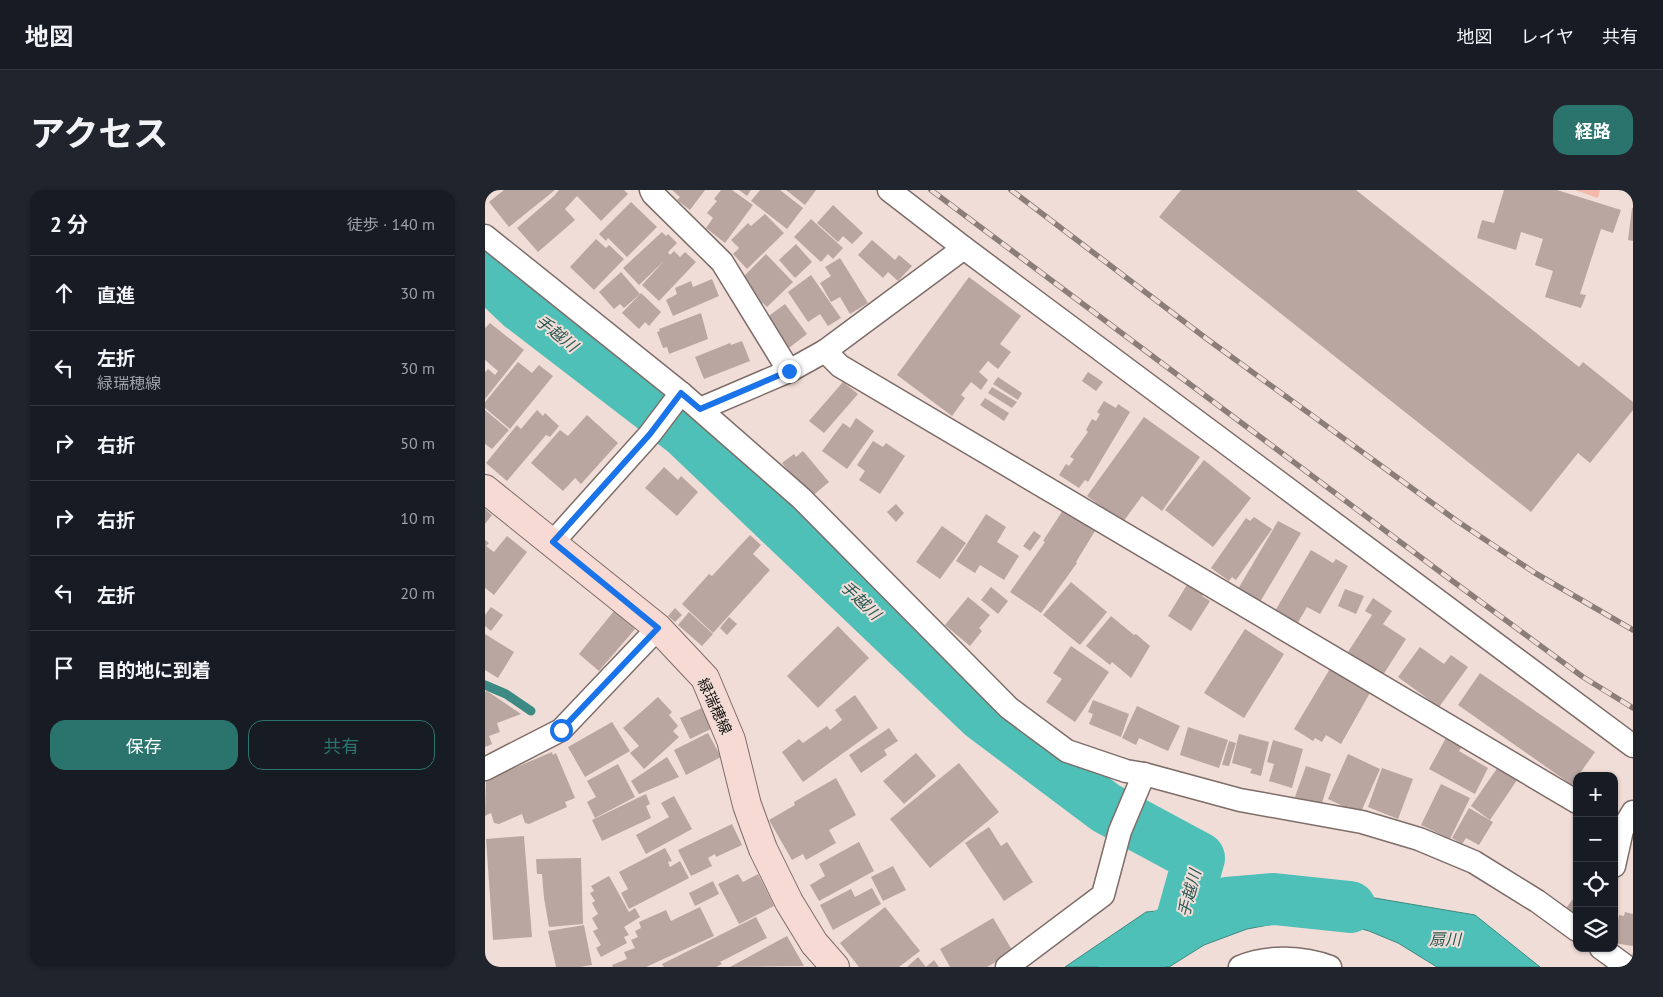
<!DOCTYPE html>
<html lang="ja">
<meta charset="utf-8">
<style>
:root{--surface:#171b24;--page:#20242c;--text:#f1f3f6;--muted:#9ea1a6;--line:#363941;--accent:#2b746e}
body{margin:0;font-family:"PT Sans","Noto Sans JP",sans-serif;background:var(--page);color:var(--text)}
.controls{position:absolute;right:15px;bottom:15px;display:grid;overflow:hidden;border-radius:10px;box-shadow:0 1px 4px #0004}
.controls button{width:45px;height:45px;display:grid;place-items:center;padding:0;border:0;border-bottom:1px solid var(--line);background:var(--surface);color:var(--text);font:25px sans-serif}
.stop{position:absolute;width:15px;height:15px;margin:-11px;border:4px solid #1a73e8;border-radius:50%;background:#fff}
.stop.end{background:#1a73e8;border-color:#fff;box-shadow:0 1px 5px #0008}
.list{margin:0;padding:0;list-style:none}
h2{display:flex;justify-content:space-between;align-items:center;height:65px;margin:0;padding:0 20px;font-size:21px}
h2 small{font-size:16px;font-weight:400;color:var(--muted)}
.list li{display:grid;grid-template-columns:32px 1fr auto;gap:15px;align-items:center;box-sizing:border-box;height:75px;padding:0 20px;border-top:1px solid var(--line)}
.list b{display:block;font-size:19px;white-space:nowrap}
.list p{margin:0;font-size:16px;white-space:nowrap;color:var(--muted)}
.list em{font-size:16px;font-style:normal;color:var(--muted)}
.actions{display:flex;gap:10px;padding:15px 20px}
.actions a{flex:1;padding:11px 0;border:1px solid var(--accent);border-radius:15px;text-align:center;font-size:18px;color:var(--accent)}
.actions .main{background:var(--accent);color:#fff}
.icon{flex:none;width:28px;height:28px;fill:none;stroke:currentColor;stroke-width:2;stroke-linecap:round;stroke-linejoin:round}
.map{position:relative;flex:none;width:1148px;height:777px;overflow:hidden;border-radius:15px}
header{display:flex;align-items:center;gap:30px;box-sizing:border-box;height:70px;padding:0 25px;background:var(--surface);border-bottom:1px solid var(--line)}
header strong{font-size:24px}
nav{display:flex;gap:28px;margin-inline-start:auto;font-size:18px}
.intro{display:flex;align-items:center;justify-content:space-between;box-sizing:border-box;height:120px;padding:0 30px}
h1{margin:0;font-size:35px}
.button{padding:12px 22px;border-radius:15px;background:var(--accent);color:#fff;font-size:18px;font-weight:700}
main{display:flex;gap:30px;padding:0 30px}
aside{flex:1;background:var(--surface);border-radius:15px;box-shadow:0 1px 4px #0004}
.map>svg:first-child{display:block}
</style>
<header>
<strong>地図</strong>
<nav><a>地図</a><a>レイヤ</a><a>共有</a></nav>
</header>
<div class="intro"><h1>アクセス</h1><a class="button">経路</a></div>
<main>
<aside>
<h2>2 分<small>徒歩 · 140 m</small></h2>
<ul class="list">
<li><svg class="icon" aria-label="ahead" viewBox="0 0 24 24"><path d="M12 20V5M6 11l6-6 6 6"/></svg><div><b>直進</b></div><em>30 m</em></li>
<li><svg class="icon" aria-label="left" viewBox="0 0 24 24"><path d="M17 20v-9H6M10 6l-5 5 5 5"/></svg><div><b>左折</b><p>緑瑞穂線</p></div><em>30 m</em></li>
<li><svg class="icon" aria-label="right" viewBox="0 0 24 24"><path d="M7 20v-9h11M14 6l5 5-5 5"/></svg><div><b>右折</b></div><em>50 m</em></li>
<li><svg class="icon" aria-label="right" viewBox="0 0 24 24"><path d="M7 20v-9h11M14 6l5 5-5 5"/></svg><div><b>右折</b></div><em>10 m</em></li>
<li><svg class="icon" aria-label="left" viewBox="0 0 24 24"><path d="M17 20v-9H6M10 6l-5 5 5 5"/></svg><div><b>左折</b></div><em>20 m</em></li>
<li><svg class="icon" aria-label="arrive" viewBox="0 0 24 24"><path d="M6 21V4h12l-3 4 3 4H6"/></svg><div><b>目的地に到着</b></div></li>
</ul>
<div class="actions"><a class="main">保存</a><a>共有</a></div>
</aside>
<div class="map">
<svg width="1148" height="777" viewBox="0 0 1148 777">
<rect width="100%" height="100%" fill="#f1ddd7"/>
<path fill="#f5b9a9" d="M 1090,0 L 1115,0 L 1113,8 Z"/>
<path fill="#4ec0b7" stroke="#3c8a83" d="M 860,703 L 990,725 L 1055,777 L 952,777 L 913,753 L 884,741 L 848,731 L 805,731 L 762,739 L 719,755 L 684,777 L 580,777 L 661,722 Z"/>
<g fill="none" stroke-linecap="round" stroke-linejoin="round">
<path stroke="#3c8a83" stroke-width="9" d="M 0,495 L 21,504 L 46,521"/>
<g stroke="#4ec0b7" stroke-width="52">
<path d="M 0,82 L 36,116 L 199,241 L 497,525 L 621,618 L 714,668 L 695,736"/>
<path d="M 639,777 L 671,750 L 715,725 L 742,713 L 789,709 L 865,717"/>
</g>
</g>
<g fill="#b9a6a1">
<path d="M 19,0 L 70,0 L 24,37 L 4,12 Z"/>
<path d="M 74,0 L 139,0 L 143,4 L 116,31 L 92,6 L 80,19 L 90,30 L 53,62 L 32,38 L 69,6 Z"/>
<path d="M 187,0 L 220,0 L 205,20 L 192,10 L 195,7 Z"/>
<path d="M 236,0 L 247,0 L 268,15 L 240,53 L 221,38 L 228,28 L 222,23 L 232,11 L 229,9 Z"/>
<path d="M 254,0 L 266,0 L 262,6 Z"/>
<path d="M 275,0 L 295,0 L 318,18 L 302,39 L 266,11 Z"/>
<path d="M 301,0 L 331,0 L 320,15 Z"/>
<path d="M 696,0 L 871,0 L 1094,177 L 1098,172 L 1148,212 L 1148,220 L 1105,273 L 1093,263 L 1046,322 L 674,27 Z"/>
<path d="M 1019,0 L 1072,0 L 1136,20 L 1128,43 L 1116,39 L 1095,104 L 1101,105 L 1096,118 L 1060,107 L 1068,81 L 1050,75 L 1058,49 L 1036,42 L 1031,60 L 992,48 L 997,30 L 1009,33 Z"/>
<path d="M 146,12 L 172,37 L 142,67 L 123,48 L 121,51 L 114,44 Z"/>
<path d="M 348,15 L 378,43 L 367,54 L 358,46 L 353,52 L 332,33 Z"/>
<path d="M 1147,18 L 1148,18 L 1148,51 L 1143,50 Z"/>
<path d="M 280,24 L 299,43 L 262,79 L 248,64 L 254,58 L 246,50 L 263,33 L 266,36 Z"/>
<path d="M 326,29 L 358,58 L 348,69 L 343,64 L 336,72 L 309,47 Z"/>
<path d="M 177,42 L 181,46 L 183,44 L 192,53 L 183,62 L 185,65 L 189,61 L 195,67 L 200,62 L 211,72 L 174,111 L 157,95 L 179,71 L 154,95 L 138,78 Z"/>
<path d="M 111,49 L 121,58 L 124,55 L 139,69 L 109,100 L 85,77 Z"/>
<path d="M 387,50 L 410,70 L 414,65 L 427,76 L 413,91 L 403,82 L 398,88 L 373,65 Z"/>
<path d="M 311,54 L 327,72 L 310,88 L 294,70 Z"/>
<path d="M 281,64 L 308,92 L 282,117 L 278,113 L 272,119 L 255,90 Z"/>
<path d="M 355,68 L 383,113 L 365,124 L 355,107 L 346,112 L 335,93 L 346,86 L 340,77 Z"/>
<path d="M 136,82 L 155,104 L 139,118 L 135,114 L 129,119 L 114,102 Z"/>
<path d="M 326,85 L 356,128 L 343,136 L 335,124 L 323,132 L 303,102 Z"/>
<path d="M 484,87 L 536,126 L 515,154 L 526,162 L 513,179 L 503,171 L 494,182 L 503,190 L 496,200 L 486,192 L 476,205 L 480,208 L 467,226 L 412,185 Z"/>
<path d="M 227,89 L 234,106 L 188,126 L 181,110 L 192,104 L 190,98 L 206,91 L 208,97 Z"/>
<path d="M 156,103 L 176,122 L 164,136 L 160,132 L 154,139 L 137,123 Z"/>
<path d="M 300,114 L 322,144 L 300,161 L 277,131 Z"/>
<path d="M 216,123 L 223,149 L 184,164 L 182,157 L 178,158 L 172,142 L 175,141 L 174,139 Z"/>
<path d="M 5,133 L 39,160 L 0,209 L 0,182 L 3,179 L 10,185 L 13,181 L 0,170 L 0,138 Z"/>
<path d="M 257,151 L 265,171 L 219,189 L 210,167 L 245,153 L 246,155 Z"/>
<path d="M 33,172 L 47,183 L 54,175 L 68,186 L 25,239 L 0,218 L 0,212 Z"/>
<path d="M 603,182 L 618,192 L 611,201 L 597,191 Z"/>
<path d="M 513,187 L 537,203 L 533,210 L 508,194 Z"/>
<path d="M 358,192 L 373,204 L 339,243 L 324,231 Z"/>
<path d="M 507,197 L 532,212 L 527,218 L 503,203 Z"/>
<path d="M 500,208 L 524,223 L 519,231 L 495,215 Z"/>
<path d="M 619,211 L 631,218 L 633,214 L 645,222 L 603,292 L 600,290 L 594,298 L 574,285 L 581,274 L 584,276 L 589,269 L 585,267 L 603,242 L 601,240 L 607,229 L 611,231 L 615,224 L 612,222 Z"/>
<path d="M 0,220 L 24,240 L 7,259 L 0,254 Z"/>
<path d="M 52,220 L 58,226 L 60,223 L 74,236 L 65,247 L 61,245 L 22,291 L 1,273 L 32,235 L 36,239 Z"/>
<path d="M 102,225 L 133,253 L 96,294 L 90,288 L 78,301 L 46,273 L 75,240 L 83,246 Z"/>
<path d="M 659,227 L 715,267 L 677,321 L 657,306 L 638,332 L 602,306 Z"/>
<path d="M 371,228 L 389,241 L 362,279 L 337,261 L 358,233 L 365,238 Z"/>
<path d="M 388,251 L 398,257 L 401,253 L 420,266 L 395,304 L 374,290 L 380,281 L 372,275 Z"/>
<path d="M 318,261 L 344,292 L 325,308 L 297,273 L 309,264 L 311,267 Z"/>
<path d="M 719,270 L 766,308 L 728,357 L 680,320 Z"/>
<path d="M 179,277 L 193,290 L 196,286 L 213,302 L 192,326 L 160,298 Z"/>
<path d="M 411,314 L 419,323 L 411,332 L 402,322 Z"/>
<path d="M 0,319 L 7,325 L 0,334 Z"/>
<path d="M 578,320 L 610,341 L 591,372 L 592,373 L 556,423 L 525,402 L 560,352 L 558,351 Z"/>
<path d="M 501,324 L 521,337 L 512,352 L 534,366 L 519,390 L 495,375 L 490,383 L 471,371 Z"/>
<path d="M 769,327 L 787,339 L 751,390 L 747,387 L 744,391 L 726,378 L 761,328 L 765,331 Z"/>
<path d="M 793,331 L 816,343 L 775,412 L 753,399 Z"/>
<path d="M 457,336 L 481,353 L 455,389 L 431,372 Z"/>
<path d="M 549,341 L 556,346 L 545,361 L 538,356 Z"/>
<path d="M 265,345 L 276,355 L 268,364 L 285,380 L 228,443 L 197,414 L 224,384 L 227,386 Z"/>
<path d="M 22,346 L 42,362 L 9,405 L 0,398 L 0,350 L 4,353 L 1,356 L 9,362 Z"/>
<path d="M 826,360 L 848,373 L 851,369 L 863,376 L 835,424 L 822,417 L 812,434 L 790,421 Z"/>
<path d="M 586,392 L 622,422 L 595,455 L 558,425 Z"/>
<path d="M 703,393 L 719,403 L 717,406 L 725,411 L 706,441 L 683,426 Z"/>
<path d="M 506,397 L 523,411 L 513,424 L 496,410 Z"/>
<path d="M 860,399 L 879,406 L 871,424 L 853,416 Z"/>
<path d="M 483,407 L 505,425 L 494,438 L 497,441 L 485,456 L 460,435 Z"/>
<path d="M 888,408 L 907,421 L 898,434 L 921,449 L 898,485 L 863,462 L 887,425 L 880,421 Z"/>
<path d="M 6,417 L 18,425 L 6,441 L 0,436 L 0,425 Z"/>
<path d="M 190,418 L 197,425 L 190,432 L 183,426 Z"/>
<path d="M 129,421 L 150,439 L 114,481 L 94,464 Z"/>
<path d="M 204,422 L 228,444 L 217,456 L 193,435 Z"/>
<path d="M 626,426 L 649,445 L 651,444 L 665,456 L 646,488 L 627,472 L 625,475 L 601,456 Z"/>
<path d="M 244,427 L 252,434 L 242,445 L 235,438 Z"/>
<path d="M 353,436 L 384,468 L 333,518 L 302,486 Z"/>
<path d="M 760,439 L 799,464 L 759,528 L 719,503 Z"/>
<path d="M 0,444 L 29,462 L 13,488 L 0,480 Z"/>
<path d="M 586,456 L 624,482 L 590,532 L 561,512 L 577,489 L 568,483 Z"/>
<path d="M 935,457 L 959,474 L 966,465 L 983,477 L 954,517 L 913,487 Z"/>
<path d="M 846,477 L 886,501 L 856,554 L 841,545 L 837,552 L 830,548 L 828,551 L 809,539 Z"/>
<path d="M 995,483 L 1110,562 L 1093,586 L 1092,586 L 1087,595 L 973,515 Z"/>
<path d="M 2,501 L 36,524 L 12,533 L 15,542 L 4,546 L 7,554 L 0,557 L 0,502 Z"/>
<path d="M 370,505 L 393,538 L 318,592 L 297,562 L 314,549 L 318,553 L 342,536 L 345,540 L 357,530 L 350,520 Z"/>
<path d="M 173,507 L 187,522 L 184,525 L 193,536 L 188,541 L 194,547 L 159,579 L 145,563 L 154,556 L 138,538 Z"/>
<path d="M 608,510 L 644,524 L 636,547 L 604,534 L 608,524 L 603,522 Z"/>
<path d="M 652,516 L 695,536 L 683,561 L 654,548 L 651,555 L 637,548 Z"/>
<path d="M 219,517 L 228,538 L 205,549 L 195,528 Z"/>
<path d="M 127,532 L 145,561 L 100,587 L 83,557 Z"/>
<path d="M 703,537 L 743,550 L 734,578 L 695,565 Z"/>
<path d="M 404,538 L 413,551 L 399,560 L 402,565 L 376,583 L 364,565 Z"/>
<path d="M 223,543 L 236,567 L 201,585 L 189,560 Z"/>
<path d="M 754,544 L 784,552 L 776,586 L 765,583 L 767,579 L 747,573 Z"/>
<path d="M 962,546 L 978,555 L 974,561 L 1003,578 L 990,604 L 944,579 Z"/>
<path d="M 788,550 L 818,559 L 807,598 L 784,591 L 789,574 L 782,572 Z"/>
<path d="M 744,551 L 751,553 L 744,576 L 737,575 Z"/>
<path d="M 67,562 L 68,565 L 71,563 L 90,608 L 80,612 L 82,617 L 44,634 L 40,633 L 37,624 L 14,634 L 9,633 L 6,623 L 0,626 L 1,590 Z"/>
<path d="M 431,563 L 451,586 L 419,614 L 398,591 Z"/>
<path d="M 863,564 L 895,579 L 875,624 L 843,609 Z"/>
<path d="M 182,567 L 194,587 L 154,604 L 146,591 Z"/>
<path d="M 474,573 L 514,622 L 445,678 L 405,629 Z"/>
<path d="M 133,574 L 150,607 L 110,628 L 102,612 L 111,607 L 102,591 Z"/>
<path d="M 821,576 L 846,584 L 836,616 L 810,607 Z"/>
<path d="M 1013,577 L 1032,590 L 1005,630 L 986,616 Z"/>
<path d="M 897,578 L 928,589 L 913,629 L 883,617 Z"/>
<path d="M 351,588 L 371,625 L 344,640 L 351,653 L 321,670 L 318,664 L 307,670 L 284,630 L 310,615 L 309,612 Z"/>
<path d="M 956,594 L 985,608 L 965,649 L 936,635 Z"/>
<path d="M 161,604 L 165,614 L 161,616 L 166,628 L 117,651 L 107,630 Z"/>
<path d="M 189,606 L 207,639 L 161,664 L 151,645 L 184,627 L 176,613 Z"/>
<path d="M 984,618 L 1008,632 L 994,655 L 981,648 L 977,654 L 967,648 Z"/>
<path d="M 247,634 L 257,655 L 231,667 L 230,664 L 223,668 L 227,676 L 206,686 L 193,660 Z"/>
<path d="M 504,637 L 516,656 L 522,652 L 548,692 L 519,711 L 480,653 Z"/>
<path d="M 39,646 L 47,747 L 8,750 L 1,649 Z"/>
<path d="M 374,652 L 389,681 L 334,711 L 325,695 L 340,686 L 334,674 Z"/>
<path d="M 180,658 L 187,671 L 183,672 L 185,677 L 195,671 L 204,688 L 144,719 L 136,703 L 143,699 L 134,682 Z"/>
<path d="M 96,668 L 98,734 L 64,737 L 59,708 L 57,684 L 52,684 L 51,669 Z"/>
<path d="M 408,676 L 421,700 L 398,711 L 386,687 Z"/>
<path d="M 253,684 L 258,692 L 273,684 L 289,716 L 254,734 L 233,694 Z"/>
<path d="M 124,686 L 144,722 L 150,718 L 155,727 L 139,737 L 144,745 L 139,747 L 142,753 L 116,767 L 111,758 L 116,755 L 108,741 L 113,739 L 107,728 L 113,724 L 107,713 L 110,711 L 105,703 L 109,701 L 106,696 Z"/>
<path d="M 228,691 L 234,704 L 210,716 L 204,703 Z"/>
<path d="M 387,698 L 396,714 L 348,740 L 335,715 L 366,699 L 370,707 Z"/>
<path d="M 1092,704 L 1092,727 L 1081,718 Z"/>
<path d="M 215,717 L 229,746 L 161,777 L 128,777 L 127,775 L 142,769 L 139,762 L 150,758 L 146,750 L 153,747 L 150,741 L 156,738 L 154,732 L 181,720 L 186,731 Z"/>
<path d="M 400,717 L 435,761 L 414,777 L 374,777 L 355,753 Z"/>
<path d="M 1140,722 L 1148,724 L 1148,756 L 1129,753 L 1134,725 L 1139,726 Z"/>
<path d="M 271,727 L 282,748 L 235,772 L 237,774 L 231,777 L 179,777 L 177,774 Z"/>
<path d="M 508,728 L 527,760 L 516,769 L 502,777 L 465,777 L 455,759 Z"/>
<path d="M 99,735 L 107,775 L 95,777 L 71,777 L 63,741 Z"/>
<path d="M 302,746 L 319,776 L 245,777 Z"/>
<path d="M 433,767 L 441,777 L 422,777 Z"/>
<path d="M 449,770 L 454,777 L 441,777 Z"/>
</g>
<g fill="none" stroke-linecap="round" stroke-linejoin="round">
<defs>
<g id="minor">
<path d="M 166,0 L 168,4 L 237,72 L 304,181"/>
<path d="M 404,0 L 479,58 L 1148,556"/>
<path d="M 0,46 L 196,203 L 316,308 L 524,518 L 582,561 L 641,581 L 659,584 L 755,610 L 877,632 L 934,649 L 989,672 L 1052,711 L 1092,740"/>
<path d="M 340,161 L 479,58"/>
<path d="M 215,219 L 304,181 L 340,161 L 355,176 L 1092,612"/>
<path d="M 68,352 L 165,244 L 196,203"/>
<path d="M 0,579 L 76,540 L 173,438"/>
<path d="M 1129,676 L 1137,640 L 1148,622"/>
<path d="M 1116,758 L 1142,777"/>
<path d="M 522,777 L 618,705 L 635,641 L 659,584"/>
<path d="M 755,777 C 782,765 819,767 845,777"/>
</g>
<path id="secondary" d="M 0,299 L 173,438 L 220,488 L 246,550 L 262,615 L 278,659 L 304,712 L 329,753 L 350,777"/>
</defs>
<use href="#minor" stroke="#7e6d68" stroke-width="25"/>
<use href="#secondary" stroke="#7e6d68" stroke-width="30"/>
<use href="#minor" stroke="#fff" stroke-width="22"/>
<use href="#secondary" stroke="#f6dad3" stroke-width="28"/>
<defs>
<g id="rail">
<path d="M 446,0 L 958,384 L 1098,487 L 1148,518"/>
<path d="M 526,0 L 722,149 L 972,331 L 1050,383 L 1148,440"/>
</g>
</defs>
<use href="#rail" stroke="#8b7d79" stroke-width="5.5"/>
<use href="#rail" stroke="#f1ddd7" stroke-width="4" stroke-dasharray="11" stroke-linecap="butt"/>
</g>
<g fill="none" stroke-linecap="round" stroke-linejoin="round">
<path stroke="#1a73e8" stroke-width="6" d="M 76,540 L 173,438 L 68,352 L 165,244 L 196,203 L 215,219 L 304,181"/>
</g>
<g text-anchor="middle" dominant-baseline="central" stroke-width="4" stroke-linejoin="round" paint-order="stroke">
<g font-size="15" fill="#110b09" stroke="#f1ddd7">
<text transform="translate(230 516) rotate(65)">緑瑞穂線</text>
</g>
<g font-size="16" font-style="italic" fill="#275854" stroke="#f1ddd7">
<text transform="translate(72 143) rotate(38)">手越川</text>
<text transform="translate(376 410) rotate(44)">手越川</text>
<text transform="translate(704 703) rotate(-75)">手越川</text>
<text x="960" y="749">扇川</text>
</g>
</g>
</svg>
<div class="controls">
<button>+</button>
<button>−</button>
<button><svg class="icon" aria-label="locate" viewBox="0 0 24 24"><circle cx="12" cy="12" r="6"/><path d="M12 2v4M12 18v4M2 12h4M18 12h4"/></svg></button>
<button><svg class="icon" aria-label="layers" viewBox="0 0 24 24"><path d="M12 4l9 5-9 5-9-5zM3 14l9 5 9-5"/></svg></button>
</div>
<div class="stop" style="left:76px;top:540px"></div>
<div class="stop end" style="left:304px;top:181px"></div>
</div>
</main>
